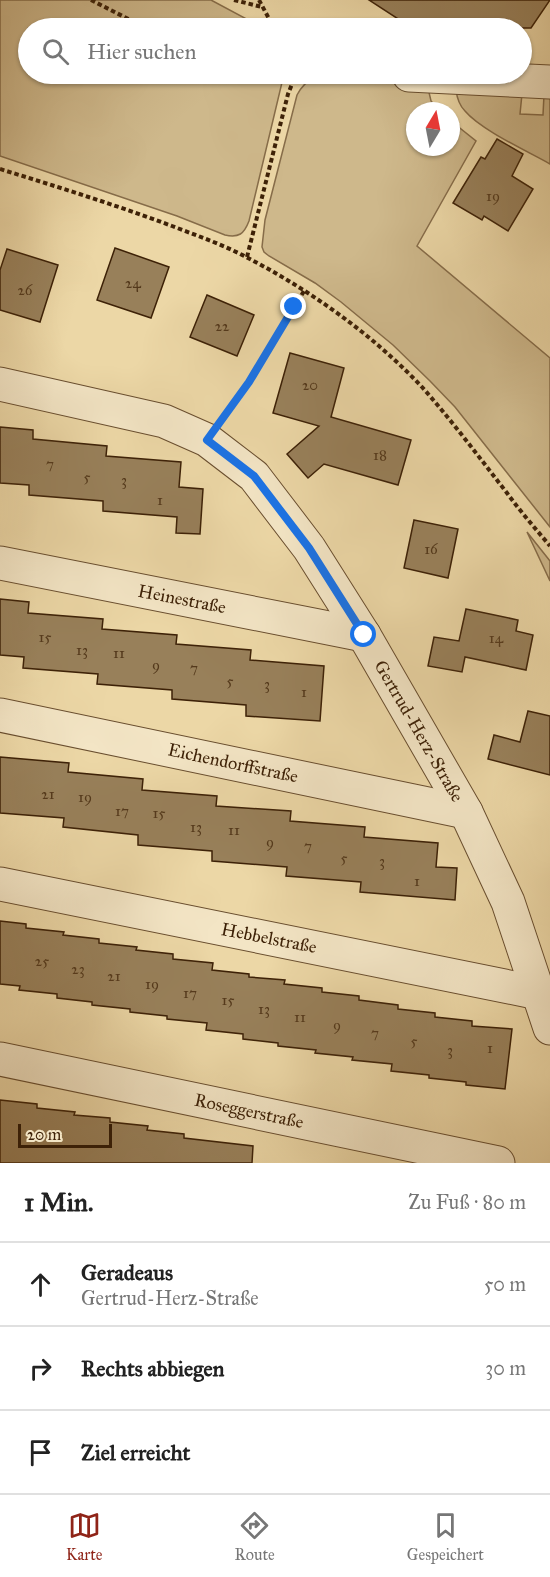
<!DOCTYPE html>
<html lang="de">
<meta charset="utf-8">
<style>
:root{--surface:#fff;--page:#f2f2f2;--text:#222;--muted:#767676;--line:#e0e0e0;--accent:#8f2418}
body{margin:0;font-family:"IM FELL Great Primer",serif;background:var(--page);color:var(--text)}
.compass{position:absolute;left:406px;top:102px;width:54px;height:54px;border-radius:50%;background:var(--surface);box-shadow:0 2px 4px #0004;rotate:10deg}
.scale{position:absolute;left:18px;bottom:15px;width:94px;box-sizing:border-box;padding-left:6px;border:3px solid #3d2107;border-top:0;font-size:16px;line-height:21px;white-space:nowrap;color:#3d2107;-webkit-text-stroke:4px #f3e5c5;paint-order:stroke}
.stop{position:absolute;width:18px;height:18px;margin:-14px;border:4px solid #1a73e8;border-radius:50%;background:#fff}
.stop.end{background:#1a73e8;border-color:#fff;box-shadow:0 2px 6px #0008}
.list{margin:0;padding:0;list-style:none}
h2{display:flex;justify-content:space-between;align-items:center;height:78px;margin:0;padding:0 24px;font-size:26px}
h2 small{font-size:20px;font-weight:400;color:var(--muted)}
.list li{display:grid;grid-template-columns:39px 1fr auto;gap:18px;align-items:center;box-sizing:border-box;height:84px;padding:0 24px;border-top:2px solid var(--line)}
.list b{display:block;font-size:22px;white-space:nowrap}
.list p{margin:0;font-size:20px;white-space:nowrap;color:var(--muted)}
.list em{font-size:20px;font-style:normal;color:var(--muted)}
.icon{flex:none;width:33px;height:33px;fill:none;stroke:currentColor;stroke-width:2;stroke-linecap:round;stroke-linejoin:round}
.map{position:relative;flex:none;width:550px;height:1163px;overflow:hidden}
.search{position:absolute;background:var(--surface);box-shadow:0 2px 4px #0004;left:18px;right:18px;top:18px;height:66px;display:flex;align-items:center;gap:15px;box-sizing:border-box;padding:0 21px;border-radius:33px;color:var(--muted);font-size:22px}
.sheet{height:330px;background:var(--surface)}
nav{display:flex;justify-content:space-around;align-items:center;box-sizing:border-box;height:84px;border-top:2px solid var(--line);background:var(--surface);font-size:16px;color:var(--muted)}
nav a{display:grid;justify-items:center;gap:3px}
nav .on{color:var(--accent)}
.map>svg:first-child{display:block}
</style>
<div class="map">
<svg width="550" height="1163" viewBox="0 0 550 1163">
<rect width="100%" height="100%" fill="#ecd7a6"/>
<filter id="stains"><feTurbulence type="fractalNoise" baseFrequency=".00333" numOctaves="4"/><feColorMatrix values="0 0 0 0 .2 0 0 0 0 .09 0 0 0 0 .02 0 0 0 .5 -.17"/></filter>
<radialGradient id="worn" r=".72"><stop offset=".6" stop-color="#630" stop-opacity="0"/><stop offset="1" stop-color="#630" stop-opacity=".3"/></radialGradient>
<g fill="#ceb88b" stroke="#866c49" stroke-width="1.5">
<path d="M 0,0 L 211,0 L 256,24 L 258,28 L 28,28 L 28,74 L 284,74 L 249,221 C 244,234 239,238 225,235 L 177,216 L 0,156 Z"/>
<path d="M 338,75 L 411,81 L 428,88 L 431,101 L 440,111 L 415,111 L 415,147 L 451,147 L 451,121 L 476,141 L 417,246 L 550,358 L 550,527 L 455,407 L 430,381 L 393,345 L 341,302 L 315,283 L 269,256 L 264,252 L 262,247 L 265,220 L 297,95 C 307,76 319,76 338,75 Z"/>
<path d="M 456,90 L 522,94 L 520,114 L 543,115 L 544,95 L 550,96 L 550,164 C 527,151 481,130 465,111 C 459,105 457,98 456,90 Z"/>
<path d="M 527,532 L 550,561 L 550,581 Z"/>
</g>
<g fill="#98805a" stroke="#3d2107" stroke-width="1.5">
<path d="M 369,0 L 550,0 L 531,28 L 412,28 Z"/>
<path d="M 497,139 L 523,154 L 512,176 L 533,189 L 508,231 L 484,216 L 482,220 L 453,203 L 481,157 L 485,159 Z"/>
<path d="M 115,248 L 169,267 L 151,318 L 97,300 Z"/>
<path d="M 7,249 L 58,265 L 40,322 L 0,310 L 0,270 Z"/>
<path d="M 207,295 L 254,315 L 237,356 L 190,337 Z"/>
<path d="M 290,353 L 344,368 L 331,417 L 411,440 L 398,485 L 324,464 L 308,478 L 287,454 L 319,426 L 273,413 Z"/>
<path d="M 0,427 L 33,430 L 33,439 L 107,446 L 106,456 L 181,462 L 179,487 L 203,489 L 200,534 L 176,533 L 177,517 L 103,511 L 103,501 L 29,495 L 29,485 L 0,483 Z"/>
<path d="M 414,520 L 458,529 L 448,578 L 404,568 Z"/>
<path d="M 0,599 L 29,602 L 28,613 L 103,619 L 102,629 L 177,635 L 176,644 L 251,650 L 250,660 L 324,666 L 320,721 L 246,716 L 246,705 L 172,699 L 172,690 L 97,684 L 98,674 L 23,668 L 24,657 L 0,655 Z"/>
<path d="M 466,609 L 518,620 L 516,631 L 533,635 L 526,670 L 465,657 L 462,672 L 428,666 L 434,637 L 459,641 Z"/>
<path d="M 528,711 L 550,716 L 550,775 L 488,759 L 494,735 L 520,742 Z"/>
<path d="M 0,757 L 69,763 L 68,772 L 143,779 L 142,790 L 217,796 L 216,806 L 291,811 L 290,821 L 365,827 L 364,837 L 438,843 L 436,867 L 457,868 L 455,900 L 360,892 L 361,882 L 286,876 L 287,867 L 212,861 L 212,851 L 138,845 L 138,835 L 63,827 L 64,818 L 0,813 Z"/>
<path d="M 0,921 L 26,924 L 26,928 L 64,932 L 63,935 L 99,939 L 99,943 L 137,947 L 136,950 L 173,954 L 173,959 L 213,963 L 212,970 L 249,974 L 249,977 L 285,980 L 284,984 L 322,988 L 322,992 L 359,996 L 359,1000 L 398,1005 L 398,1009 L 435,1013 L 435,1017 L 472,1021 L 472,1026 L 512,1029 L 505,1089 L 466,1085 L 466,1082 L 429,1078 L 429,1075 L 391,1071 L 392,1064 L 352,1060 L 353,1057 L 315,1053 L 316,1050 L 278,1046 L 278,1043 L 243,1039 L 243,1034 L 206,1030 L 207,1023 L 167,1019 L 167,1016 L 130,1012 L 130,1009 L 92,1005 L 92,1002 L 57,998 L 57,994 L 19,990 L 20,986 L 0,984 Z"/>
<path d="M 0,1100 L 37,1104 L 37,1108 L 75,1112 L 74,1115 L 110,1118 L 110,1122 L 148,1126 L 147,1130 L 184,1134 L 184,1138 L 253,1146 L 252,1163 L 0,1163 Z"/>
</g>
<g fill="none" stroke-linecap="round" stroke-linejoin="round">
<defs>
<g id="street">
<path d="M 409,75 L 550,82"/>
<path d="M 0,384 L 164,421 L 207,440 L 254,476 L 309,548 L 364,635 L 466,812 L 508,902 L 550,1028"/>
<path d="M 0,563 L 364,635"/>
<path d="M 0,715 L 466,812"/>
<path d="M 0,884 L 539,993"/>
<path d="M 0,1059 L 498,1163"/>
</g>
</defs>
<use href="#street" stroke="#694e2f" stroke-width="35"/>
<g stroke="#3d2107" stroke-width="4" stroke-dasharray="4.5 3" stroke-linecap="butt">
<path d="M 91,0 L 146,28"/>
<path d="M 234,0 L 262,7"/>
<path d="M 259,0 L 274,28"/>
<path d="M 258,74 L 294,78 L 378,81"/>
<path d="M 0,169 C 58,187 116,205 172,226 C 198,236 224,245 248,258 C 311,291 372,334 422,387 C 452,421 479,457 507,493 C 520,511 535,528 550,546"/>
<path d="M 247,257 L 288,94 L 296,74"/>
<path d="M 225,415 L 249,382 L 304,291"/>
</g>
<use href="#street" stroke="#f3e5c5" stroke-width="33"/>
</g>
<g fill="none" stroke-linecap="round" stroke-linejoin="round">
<path stroke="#1a73e8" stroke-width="8" d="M 294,307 L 249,382 L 207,440 L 254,476 L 309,548 L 364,635"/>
</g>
<g text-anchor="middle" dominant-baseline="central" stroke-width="5" stroke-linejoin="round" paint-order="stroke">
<g font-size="15" fill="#54391c">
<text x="493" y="196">19</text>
<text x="133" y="283">24</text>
<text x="25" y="290">26</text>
<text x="222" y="326">22</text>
<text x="310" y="385">20</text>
<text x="380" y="455">18</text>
<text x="50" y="464">7</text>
<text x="87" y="477">5</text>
<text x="124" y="480">3</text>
<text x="160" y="500">1</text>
<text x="431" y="549">16</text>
<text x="45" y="637">15</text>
<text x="496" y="638">14</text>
<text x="82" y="650">13</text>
<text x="119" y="653">11</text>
<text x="156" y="665">9</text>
<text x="194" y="668">7</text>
<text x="230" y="681">5</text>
<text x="267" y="684">3</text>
<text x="304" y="692">1</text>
<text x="48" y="794">21</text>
<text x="85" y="797">19</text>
<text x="122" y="811">17</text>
<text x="159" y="813">15</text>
<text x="196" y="827">13</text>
<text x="234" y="830">11</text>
<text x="270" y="842">9</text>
<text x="308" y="846">7</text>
<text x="344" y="858">5</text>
<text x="382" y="861">3</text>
<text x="417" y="881">1</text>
<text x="42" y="961">25</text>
<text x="78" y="969">23</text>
<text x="114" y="976">21</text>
<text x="152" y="984">19</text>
<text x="190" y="993">17</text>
<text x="228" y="1000">15</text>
<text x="264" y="1009">13</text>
<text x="300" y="1017">11</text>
<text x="337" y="1025">9</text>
<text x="375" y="1033">7</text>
<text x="414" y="1041">5</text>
<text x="490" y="1048">1</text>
<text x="450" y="1050">3</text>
</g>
<g font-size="18" fill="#3d2107" stroke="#f3e5c5">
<text transform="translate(182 599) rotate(11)">Heinestraße</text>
<text transform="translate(419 731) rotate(60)">Gertrud-Herz-Straße</text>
<text transform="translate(233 763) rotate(12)">Eichendorffstraße</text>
<text transform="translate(269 938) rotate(11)">Hebbelstraße</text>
<text transform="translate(249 1111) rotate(12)">Roseggerstraße</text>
</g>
</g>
<rect width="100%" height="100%" filter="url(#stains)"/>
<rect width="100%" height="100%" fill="url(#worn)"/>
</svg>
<svg class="compass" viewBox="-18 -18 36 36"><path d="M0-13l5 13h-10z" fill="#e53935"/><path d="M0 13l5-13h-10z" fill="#767676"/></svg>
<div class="scale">20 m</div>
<div class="stop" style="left:364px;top:635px"></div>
<div class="stop end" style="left:294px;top:307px"></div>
<div class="search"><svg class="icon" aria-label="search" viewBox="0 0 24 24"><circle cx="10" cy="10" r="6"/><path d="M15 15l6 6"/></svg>Hier suchen</div>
</div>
<section class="sheet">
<h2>1 Min.<small>Zu Fuß · 80 m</small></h2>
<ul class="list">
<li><svg class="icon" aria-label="ahead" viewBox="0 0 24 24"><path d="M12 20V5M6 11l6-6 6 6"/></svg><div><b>Geradeaus</b><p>Gertrud-Herz-Straße</p></div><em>50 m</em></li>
<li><svg class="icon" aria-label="right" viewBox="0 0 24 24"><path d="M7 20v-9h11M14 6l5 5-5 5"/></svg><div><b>Rechts abbiegen</b></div><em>30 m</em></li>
<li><svg class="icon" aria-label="arrive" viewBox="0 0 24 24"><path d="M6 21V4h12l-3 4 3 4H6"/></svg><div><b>Ziel erreicht</b></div></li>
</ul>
</section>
<nav>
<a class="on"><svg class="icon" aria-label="map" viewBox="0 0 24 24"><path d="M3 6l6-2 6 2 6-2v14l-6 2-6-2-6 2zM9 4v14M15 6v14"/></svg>Karte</a>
<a><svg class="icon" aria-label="directions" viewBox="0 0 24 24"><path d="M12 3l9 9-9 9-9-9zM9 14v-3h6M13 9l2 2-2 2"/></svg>Route</a>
<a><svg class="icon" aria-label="saved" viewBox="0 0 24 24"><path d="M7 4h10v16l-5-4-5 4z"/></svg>Gespeichert</a>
</nav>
